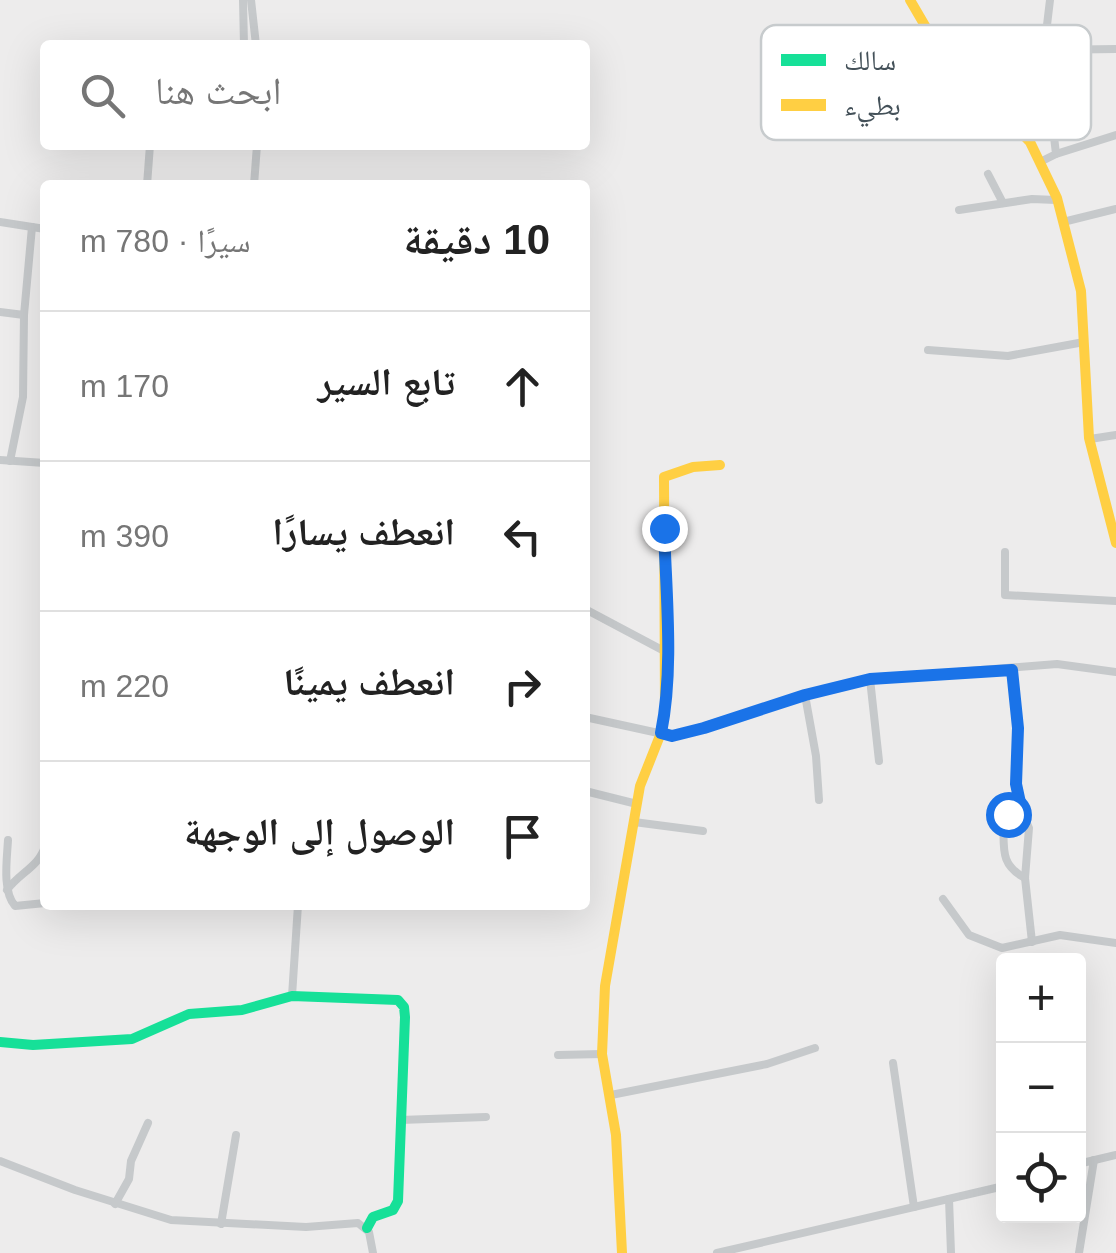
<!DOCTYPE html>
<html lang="ar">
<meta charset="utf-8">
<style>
:root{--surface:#fff;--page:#f2f2f2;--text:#222;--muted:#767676;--line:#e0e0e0}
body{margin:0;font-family:Arial,"Noto Naskh Arabic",sans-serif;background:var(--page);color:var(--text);direction:rtl}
.controls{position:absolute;right:30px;bottom:30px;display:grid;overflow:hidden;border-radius:10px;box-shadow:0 10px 40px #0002}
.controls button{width:90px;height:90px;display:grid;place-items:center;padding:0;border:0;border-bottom:2px solid var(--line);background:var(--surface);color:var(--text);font:50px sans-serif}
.stop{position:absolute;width:30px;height:30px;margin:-22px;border:8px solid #1a73e8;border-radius:50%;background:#fff}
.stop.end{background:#1a73e8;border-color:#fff;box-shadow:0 2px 10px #0008}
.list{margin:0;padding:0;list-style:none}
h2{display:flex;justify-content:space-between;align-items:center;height:130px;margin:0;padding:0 40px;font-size:42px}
h2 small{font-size:32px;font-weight:400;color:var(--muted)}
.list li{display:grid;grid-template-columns:65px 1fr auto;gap:30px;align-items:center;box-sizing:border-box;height:150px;padding:0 40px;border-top:2px solid var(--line)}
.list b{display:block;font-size:38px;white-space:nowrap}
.list em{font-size:32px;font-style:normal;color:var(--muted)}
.icon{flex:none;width:55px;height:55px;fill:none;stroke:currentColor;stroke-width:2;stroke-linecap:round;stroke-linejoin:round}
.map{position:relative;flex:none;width:1116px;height:1253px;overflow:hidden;direction:ltr}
.search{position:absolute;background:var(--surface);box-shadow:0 10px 40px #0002;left:40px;top:40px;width:550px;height:110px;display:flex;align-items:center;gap:25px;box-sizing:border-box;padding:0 35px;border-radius:10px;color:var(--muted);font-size:38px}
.panel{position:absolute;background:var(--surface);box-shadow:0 10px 40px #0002;left:40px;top:180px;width:550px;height:730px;border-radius:10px;direction:rtl}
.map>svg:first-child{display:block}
</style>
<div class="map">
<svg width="1116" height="1253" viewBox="0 0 1116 1253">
<rect width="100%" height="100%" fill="#edecec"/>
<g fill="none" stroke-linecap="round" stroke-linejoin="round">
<g stroke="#c6c9cb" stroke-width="8">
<path d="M 243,0 L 244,45"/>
<path d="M 251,0 L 256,45"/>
<path d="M 1044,50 L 1116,49"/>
<path d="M 1056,154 L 1116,135"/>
<path d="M 1042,161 L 1056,154 L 1044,50 L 1050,0"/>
<path d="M 988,174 L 1003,203"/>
<path d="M 147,185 L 150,145"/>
<path d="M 254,185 L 257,145"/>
<path d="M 959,210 L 1032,199 L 1056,200"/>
<path d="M 0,222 L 45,229"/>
<path d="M 1063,222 L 1116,209"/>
<path d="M 0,312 L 24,315"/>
<path d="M 928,350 L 1008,356 L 1084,342"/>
<path d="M 1090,439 L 1116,435"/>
<path d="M 0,460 L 45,463"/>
<path d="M 10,461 L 23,397 L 24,315 L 32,227"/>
<path d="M 1005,552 L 1005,595 L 1116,601"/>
<path d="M 585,609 L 666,652"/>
<path d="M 1011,670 L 1018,728 L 1016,784 L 1022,812 L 1029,828 L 1025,878 L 1032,942"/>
<path d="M 870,679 L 879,761"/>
<path d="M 805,695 L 816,756 L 819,800"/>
<path d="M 585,717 L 672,736 L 805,695 L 870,679 L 1057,664 L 1116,672"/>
<path d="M 585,791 L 637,804"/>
<path d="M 1022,812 L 1008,814 L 1003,819 C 1005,846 998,864 1025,878"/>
<path d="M 634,822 L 703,831"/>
<path d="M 8,840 C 7,859 2,891 15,906 L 45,903"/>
<path d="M 7,890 C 19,873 39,867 45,846"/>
<path d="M 943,899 L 969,935 L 1002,948 L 1060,935 L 1116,943"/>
<path d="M 292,996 L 298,905"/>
<path d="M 1004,1051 L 1004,1055"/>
<path d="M 558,1055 L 602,1054"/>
<path d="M 893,1063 L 914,1207"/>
<path d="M 611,1095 L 767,1064 L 815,1048"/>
<path d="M 400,1120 L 486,1117"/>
<path d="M 0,1161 L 75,1190 L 171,1220 L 306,1227 L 358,1223 L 369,1232 L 373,1253"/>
<path d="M 1078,1164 L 1116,1155"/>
<path d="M 949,1199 L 951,1253"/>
<path d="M 115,1204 L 129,1179 L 131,1161 L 148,1123"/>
<path d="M 221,1224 L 236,1135"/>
<path d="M 717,1253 L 1004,1186"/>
<path d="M 1079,1253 L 1094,1160"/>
</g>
<path stroke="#16e098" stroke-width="10" d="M 0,1042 L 33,1045 L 132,1039 L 189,1014 L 242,1010 L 292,996 L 398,1000 L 404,1007 L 405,1017 L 398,1201 L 393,1210 L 373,1217 L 367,1228"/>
<g stroke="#ffcf43" stroke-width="10">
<path d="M 910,0 L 938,48 L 1030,142 L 1057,198 L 1081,291 L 1089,438 L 1116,543"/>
<path d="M 622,1253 L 616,1135 L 602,1054 L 605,986 L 640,786 L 661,733 L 665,711 L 664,477 L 693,467 L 720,465"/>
</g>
</g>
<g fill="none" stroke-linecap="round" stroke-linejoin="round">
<path stroke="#1a73e8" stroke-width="12" d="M 664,528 C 666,594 674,669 661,733 L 672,736 L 704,728 L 805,695 L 870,679 L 1012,670 L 1018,728 L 1016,784 L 1022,812 L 1008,814"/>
</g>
<rect x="761" y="25" width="330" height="115" rx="15" fill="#fff" stroke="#c7cbcd" stroke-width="2.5"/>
<rect x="781" y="54" width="45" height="12" fill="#16e098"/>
<rect x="781" y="99" width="45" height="12" fill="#ffcf43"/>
<g font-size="28" fill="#445159">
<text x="844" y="70">سالك</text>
<text x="844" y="115">بطيء</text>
</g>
</svg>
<div class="controls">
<button>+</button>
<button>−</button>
<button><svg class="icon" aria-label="locate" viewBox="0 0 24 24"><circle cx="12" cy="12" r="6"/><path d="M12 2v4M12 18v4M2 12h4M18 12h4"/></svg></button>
</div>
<div class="stop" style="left:1008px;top:814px"></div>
<div class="stop end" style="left:664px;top:528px"></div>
<div class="search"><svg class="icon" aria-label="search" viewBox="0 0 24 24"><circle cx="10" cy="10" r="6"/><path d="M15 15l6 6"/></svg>ابحث هنا</div>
<section class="panel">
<h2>10 دقيقة<small>سيرًا · 780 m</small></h2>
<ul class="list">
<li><svg class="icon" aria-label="ahead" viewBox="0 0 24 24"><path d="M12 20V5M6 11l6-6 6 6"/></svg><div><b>تابع السير</b></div><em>170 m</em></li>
<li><svg class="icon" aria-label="left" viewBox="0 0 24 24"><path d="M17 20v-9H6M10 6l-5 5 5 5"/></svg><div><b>انعطف يسارًا</b></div><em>390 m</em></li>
<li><svg class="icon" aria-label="right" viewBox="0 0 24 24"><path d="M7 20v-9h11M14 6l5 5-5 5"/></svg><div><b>انعطف يمينًا</b></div><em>220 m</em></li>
<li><svg class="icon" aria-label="arrive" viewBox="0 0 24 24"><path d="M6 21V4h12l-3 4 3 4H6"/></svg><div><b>الوصول إلى الوجهة</b></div></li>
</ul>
</section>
</div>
